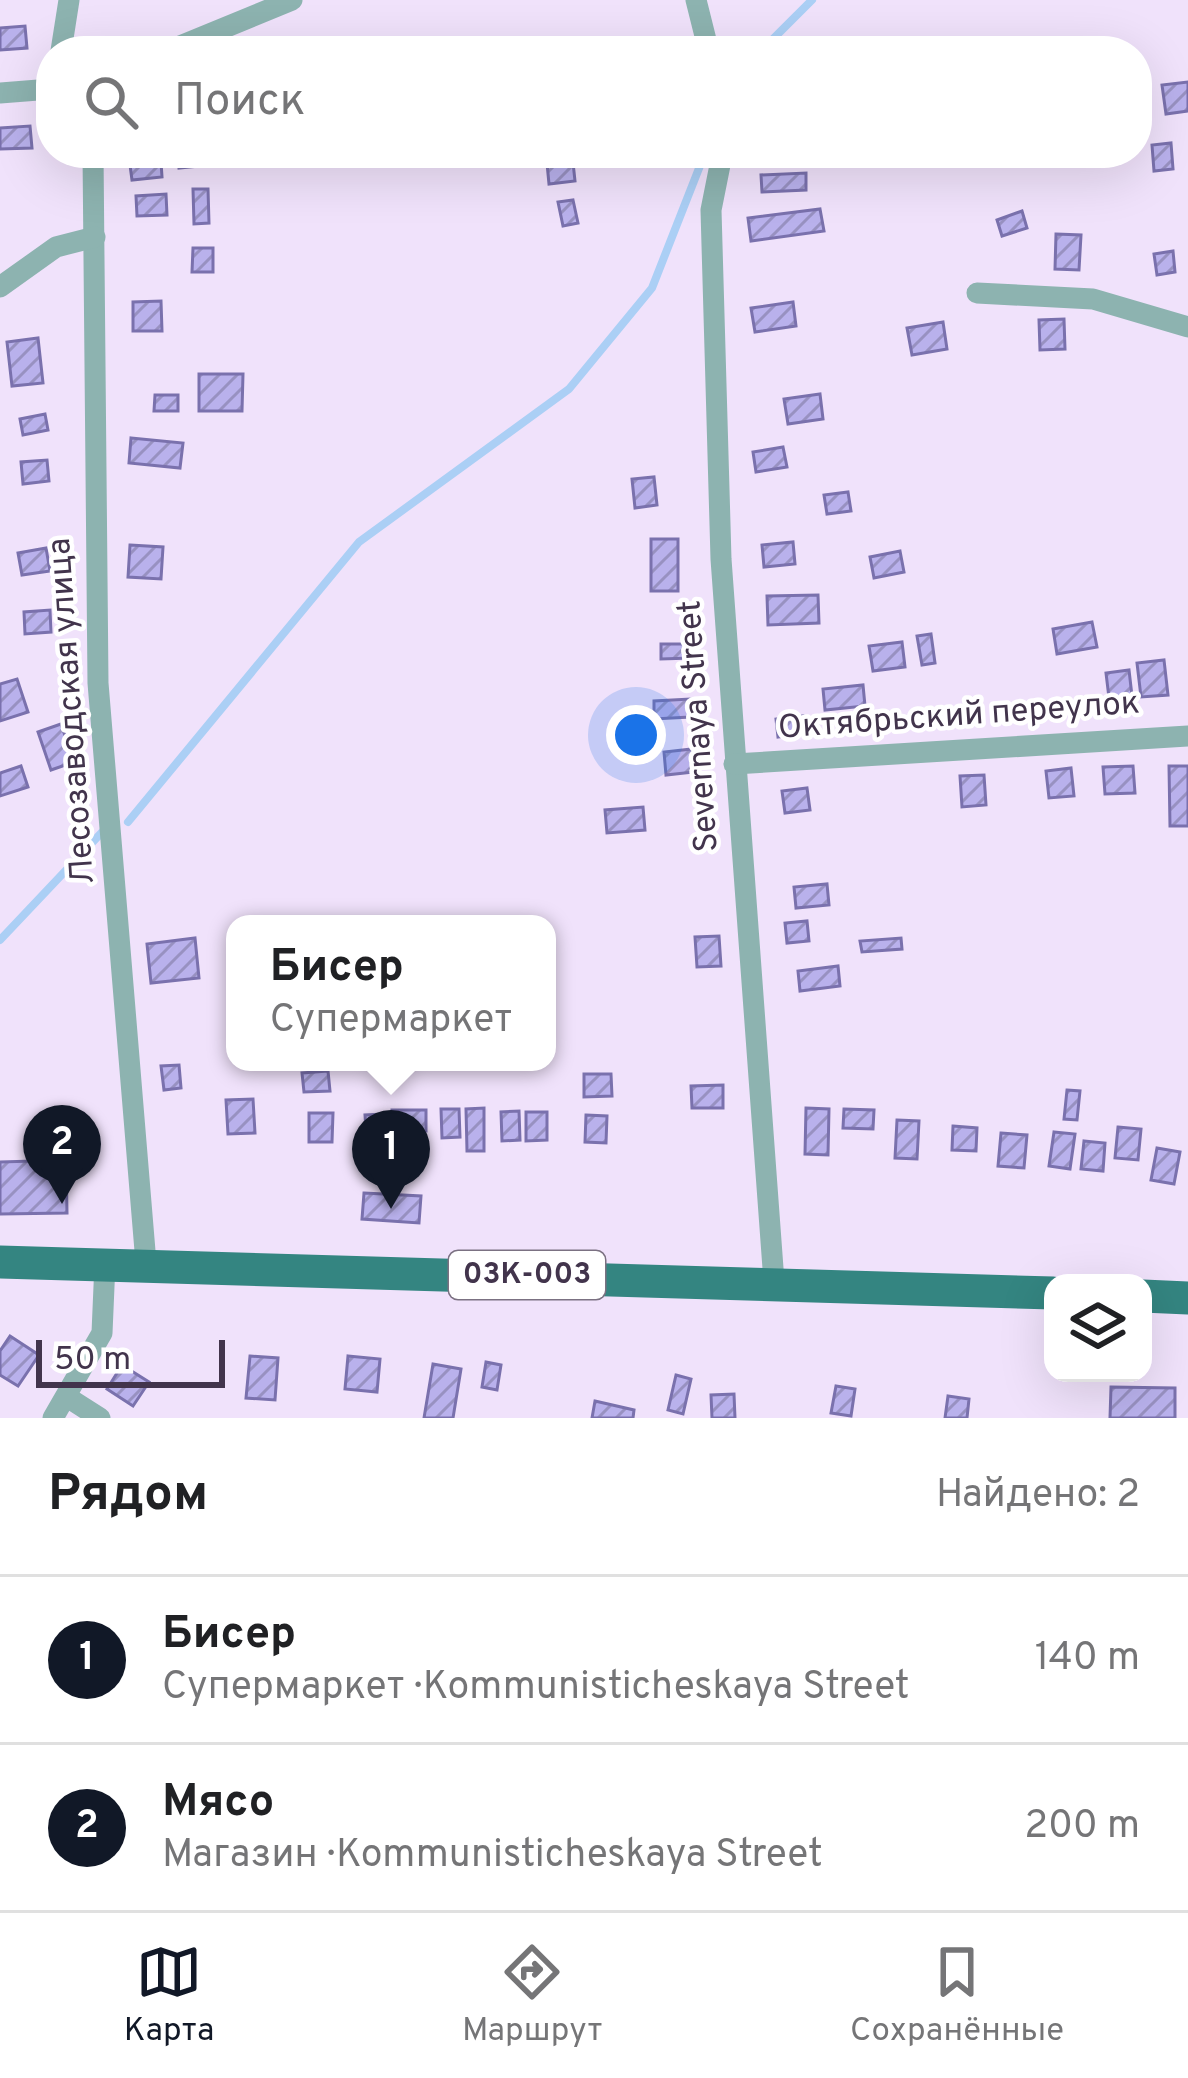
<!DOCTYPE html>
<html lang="ru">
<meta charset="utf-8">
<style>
:root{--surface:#fff;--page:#f2f2f2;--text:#202124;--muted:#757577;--line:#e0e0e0;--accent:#111827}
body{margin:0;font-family:Overpass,sans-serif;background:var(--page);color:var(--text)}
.controls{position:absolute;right:36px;bottom:36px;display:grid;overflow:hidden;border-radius:24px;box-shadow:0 12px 48px #0002}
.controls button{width:108px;height:108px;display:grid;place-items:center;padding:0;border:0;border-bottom:3px solid var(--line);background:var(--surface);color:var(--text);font:60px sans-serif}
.scale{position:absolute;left:36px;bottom:30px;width:189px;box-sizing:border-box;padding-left:12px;border:6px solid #42344c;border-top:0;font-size:33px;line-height:42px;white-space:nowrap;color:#42344c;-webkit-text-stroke:9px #fff;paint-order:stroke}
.you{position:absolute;left:636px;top:735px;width:42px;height:42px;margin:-30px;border:9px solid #fff;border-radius:50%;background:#1a73e8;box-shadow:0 0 0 18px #1a73e833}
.badge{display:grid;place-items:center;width:78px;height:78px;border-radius:50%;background:var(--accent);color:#fff;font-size:39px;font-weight:700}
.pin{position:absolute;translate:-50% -99px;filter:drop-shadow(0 3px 6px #0008)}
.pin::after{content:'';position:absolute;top:63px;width:42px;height:36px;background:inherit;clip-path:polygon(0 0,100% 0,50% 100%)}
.popup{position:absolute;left:226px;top:915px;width:330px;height:156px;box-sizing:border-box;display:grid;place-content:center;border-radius:24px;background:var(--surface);filter:drop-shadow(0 3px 9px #0005);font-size:39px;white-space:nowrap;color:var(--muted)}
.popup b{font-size:45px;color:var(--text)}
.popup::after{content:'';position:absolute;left:50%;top:100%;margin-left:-24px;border:24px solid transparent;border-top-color:var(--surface)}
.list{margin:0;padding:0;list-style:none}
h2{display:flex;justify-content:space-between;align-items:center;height:156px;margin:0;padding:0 48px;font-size:51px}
h2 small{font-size:39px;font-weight:400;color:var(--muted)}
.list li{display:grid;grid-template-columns:78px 1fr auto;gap:36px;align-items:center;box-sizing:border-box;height:168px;padding:0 48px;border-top:3px solid var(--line)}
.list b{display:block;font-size:45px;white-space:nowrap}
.list p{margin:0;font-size:39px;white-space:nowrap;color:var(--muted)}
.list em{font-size:39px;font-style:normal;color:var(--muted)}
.icon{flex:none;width:66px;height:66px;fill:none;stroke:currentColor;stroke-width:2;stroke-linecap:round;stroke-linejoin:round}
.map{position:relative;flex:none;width:1188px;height:1418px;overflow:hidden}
.search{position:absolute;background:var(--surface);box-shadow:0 12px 48px #0002;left:36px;right:36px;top:36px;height:132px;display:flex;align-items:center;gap:30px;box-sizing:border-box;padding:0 42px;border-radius:48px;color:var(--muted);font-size:45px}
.sheet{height:492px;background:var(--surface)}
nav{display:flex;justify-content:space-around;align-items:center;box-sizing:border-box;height:168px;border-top:3px solid var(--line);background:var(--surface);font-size:33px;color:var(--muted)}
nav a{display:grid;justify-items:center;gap:6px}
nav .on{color:var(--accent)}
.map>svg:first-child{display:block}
</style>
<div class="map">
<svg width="1188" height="1418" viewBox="0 0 1188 1418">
<defs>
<pattern id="building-hatch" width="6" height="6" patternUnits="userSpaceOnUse" patternTransform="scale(3)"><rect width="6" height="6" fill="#b9b1ec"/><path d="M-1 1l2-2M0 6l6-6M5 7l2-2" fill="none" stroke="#9891c1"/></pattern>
</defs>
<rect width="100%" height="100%" fill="#f0e2fb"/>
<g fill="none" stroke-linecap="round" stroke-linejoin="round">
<g stroke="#abcff5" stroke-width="8">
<path d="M 761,51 L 812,0"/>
<path d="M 128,822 L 359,542 L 569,389 L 652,288 L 705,153"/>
<path d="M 0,940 L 105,829"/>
</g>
</g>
<g fill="url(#building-hatch)" stroke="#7a71ad" stroke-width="3">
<path d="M 25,26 L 27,48 L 0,50 L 0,28 Z"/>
<path d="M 1188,82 L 1188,111 L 1166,114 L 1162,85 Z"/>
<path d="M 30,126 L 32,148 L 0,149 L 0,128 Z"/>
<path d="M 1171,143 L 1173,169 L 1154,171 L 1152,145 Z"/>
<path d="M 178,153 L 238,153 L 239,162 L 179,168 Z"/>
<path d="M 546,153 L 572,153 L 575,181 L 549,184 Z"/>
<path d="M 161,162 L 162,177 L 132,180 L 130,165 Z"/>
<path d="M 806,173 L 806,190 L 762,192 L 761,175 Z"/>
<path d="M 193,189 L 208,189 L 209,223 L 194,224 Z"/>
<path d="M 166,194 L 167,215 L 137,216 L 136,196 Z"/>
<path d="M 573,200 L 578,223 L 563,226 L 558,202 Z"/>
<path d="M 820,209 L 824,231 L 751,241 L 748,218 Z"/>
<path d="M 1022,211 L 1027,228 L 1002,236 L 997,220 Z"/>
<path d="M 1056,234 L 1081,235 L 1079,270 L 1055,269 Z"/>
<path d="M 193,248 L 213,248 L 213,272 L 192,272 Z"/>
<path d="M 1173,251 L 1175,272 L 1157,275 L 1154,254 Z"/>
<path d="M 161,301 L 162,331 L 133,331 L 133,302 Z"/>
<path d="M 793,302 L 796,326 L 755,332 L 751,308 Z"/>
<path d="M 1064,319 L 1065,349 L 1040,350 L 1039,320 Z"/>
<path d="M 943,322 L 947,349 L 912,355 L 907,328 Z"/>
<path d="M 38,338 L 43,383 L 12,386 L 7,342 Z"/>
<path d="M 199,374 L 243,374 L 242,411 L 199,411 Z"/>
<path d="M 820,394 L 823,419 L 788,424 L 784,399 Z"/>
<path d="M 155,395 L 178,395 L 178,411 L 154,411 Z"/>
<path d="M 45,414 L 48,430 L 23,435 L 20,419 Z"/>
<path d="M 131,438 L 183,443 L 180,468 L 129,463 Z"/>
<path d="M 783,447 L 787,467 L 756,472 L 753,452 Z"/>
<path d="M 47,460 L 49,481 L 23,484 L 21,462 Z"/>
<path d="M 654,477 L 657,505 L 635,508 L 632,479 Z"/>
<path d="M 848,492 L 851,511 L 827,514 L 824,495 Z"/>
<rect x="651" y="539" width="27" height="52"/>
<path d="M 793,542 L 795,564 L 764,567 L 762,545 Z"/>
<path d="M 130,545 L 163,547 L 161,579 L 128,577 Z"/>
<path d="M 46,548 L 50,571 L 22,575 L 18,553 Z"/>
<path d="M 900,551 L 904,572 L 874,578 L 870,557 Z"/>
<path d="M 818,595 L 819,623 L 768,625 L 767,596 Z"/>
<path d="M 50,610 L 51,632 L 25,634 L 24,612 Z"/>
<path d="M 1092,622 L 1097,647 L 1057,654 L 1053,629 Z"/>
<path d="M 931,634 L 935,663 L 922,665 L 917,636 Z"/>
<path d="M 902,642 L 905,667 L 873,671 L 869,646 Z"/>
<path d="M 661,644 L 691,644 L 691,658 L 661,659 Z"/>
<path d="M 1164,660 L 1168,695 L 1141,697 L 1137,663 Z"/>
<path d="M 1129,670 L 1132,696 L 1109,698 L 1106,673 Z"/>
<path d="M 17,679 L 28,712 L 0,721 L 0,684 Z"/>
<path d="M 863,685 L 865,706 L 825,710 L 823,689 Z"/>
<path d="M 690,699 L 690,717 L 654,719 L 654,701 Z"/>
<path d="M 803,716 L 805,733 L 778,737 L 776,719 Z"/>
<path d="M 61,724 L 74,762 L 51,770 L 38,732 Z"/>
<path d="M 692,749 L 694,772 L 666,775 L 664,752 Z"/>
<path d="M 21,766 L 28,787 L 0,796 L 0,773 Z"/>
<path d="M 1133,766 L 1135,793 L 1105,794 L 1103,767 Z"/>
<path d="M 1169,766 L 1188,766 L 1188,826 L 1170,826 Z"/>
<path d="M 1071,768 L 1074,796 L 1049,798 L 1046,771 Z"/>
<path d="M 984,775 L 986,805 L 962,807 L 960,776 Z"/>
<path d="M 807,788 L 810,810 L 785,813 L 782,791 Z"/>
<path d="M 643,807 L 645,830 L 607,833 L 605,810 Z"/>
<path d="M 827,884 L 829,905 L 796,908 L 794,887 Z"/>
<path d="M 807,921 L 809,941 L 787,943 L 785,923 Z"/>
<path d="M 719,936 L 721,966 L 697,967 L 695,937 Z"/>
<path d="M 195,938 L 199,978 L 151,983 L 147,944 Z"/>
<path d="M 901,938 L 902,949 L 862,952 L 860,941 Z"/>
<path d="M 838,966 L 840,986 L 800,991 L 798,971 Z"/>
<path d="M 179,1065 L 181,1088 L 164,1090 L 161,1066 Z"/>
<path d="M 328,1071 L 330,1091 L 304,1092 L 302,1073 Z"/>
<path d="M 584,1074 L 611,1074 L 612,1096 L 584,1097 Z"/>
<path d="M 723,1085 L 723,1108 L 692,1108 L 691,1086 Z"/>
<path d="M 1067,1090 L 1080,1091 L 1077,1120 L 1064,1119 Z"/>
<path d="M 253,1099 L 255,1133 L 228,1134 L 226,1100 Z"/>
<path d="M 484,1108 L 484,1151 L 467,1151 L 466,1109 Z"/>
<path d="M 806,1108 L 829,1109 L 828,1155 L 805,1154 Z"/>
<path d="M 441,1109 L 459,1109 L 460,1137 L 442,1138 Z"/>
<path d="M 844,1109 L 874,1110 L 873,1129 L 843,1128 Z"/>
<path d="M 392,1110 L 426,1110 L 426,1131 L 392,1132 Z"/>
<path d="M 519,1111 L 520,1140 L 502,1141 L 501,1112 Z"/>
<path d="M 526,1112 L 547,1112 L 547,1140 L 526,1141 Z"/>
<path d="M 309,1113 L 333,1113 L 332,1142 L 309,1142 Z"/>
<path d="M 384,1114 L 385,1143 L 367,1144 L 365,1115 Z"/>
<path d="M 586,1115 L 607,1116 L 606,1143 L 585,1142 Z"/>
<path d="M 897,1120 L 919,1121 L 917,1159 L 895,1158 Z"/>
<path d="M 953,1126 L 977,1128 L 976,1151 L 952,1150 Z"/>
<path d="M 1118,1127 L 1141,1129 L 1138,1160 L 1115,1158 Z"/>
<path d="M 1054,1132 L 1075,1134 L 1070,1169 L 1049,1166 Z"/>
<path d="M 1001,1133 L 1027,1135 L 1024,1168 L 998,1166 Z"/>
<path d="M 1084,1141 L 1105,1143 L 1103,1171 L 1081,1169 Z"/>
<path d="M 1157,1148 L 1180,1152 L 1174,1184 L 1151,1180 Z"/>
<path d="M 66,1160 L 67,1213 L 0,1214 L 0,1162 Z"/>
<path d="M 364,1193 L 421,1196 L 419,1223 L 362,1219 Z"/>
<path d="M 10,1336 L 39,1355 L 18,1386 L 0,1375 L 0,1351 Z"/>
<path d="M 250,1356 L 278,1358 L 275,1400 L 246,1398 Z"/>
<path d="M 348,1356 L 380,1359 L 377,1392 L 345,1389 Z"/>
<path d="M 486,1362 L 501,1365 L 497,1390 L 482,1387 Z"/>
<path d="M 433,1364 L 461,1369 L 453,1418 L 424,1418 Z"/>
<path d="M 122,1365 L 149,1382 L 133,1406 L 107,1389 Z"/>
<path d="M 676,1375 L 691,1379 L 683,1414 L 668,1410 Z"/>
<path d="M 836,1386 L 855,1389 L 851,1416 L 831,1413 Z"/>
<path d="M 1111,1387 L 1175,1388 L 1175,1418 L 1110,1418 Z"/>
<path d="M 734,1394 L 735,1418 L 712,1418 L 711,1395 Z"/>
<path d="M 948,1396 L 969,1399 L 967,1418 L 945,1418 Z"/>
<path d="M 595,1401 L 634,1410 L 633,1418 L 592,1418 Z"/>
</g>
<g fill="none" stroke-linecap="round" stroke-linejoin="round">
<g stroke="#8db3b0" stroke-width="21">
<path d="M 696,0 L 708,48"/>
<path d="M 61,51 L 69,0"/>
<path d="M 168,51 L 292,0"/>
<path d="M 0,93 L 51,89"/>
<path d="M 93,153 L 98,683 L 146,1263"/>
<path d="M 720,165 L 711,210 L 721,559 L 774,1282"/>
<path d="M 0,287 L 56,247 L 95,237"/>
<path d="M 977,293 L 1093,299 L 1188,327"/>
<path d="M 734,764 L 1188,736"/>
<path d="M 67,1397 L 100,1418"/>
<path d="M 53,1418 L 102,1333 L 105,1263"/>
</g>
<g stroke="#348581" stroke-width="33">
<path d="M 0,1262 L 1053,1293"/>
<path d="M 1143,1296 L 1188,1298"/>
</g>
</g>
<g text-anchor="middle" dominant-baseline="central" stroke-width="9" stroke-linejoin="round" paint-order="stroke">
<rect fill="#fff" stroke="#7b7182" stroke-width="3" x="449" y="1251" width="156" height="48" rx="9"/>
<g font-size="30" font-weight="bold" fill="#42344c">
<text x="527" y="1275">03К-003</text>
</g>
<g font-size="33" fill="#42344c" stroke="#fff">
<text transform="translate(73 711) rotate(-94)">Лесозаводская улица</text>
<text transform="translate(959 717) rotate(-4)">Октябрьский переулок</text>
<text transform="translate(700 726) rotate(-94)">Severnaya Street</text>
</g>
</g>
</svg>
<div class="controls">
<button><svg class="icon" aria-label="layers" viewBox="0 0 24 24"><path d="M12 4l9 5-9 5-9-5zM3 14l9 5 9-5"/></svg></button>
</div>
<div class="scale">50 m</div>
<div class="you"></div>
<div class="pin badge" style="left:391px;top:1209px">1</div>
<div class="popup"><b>Бисер</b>Супермаркет</div>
<div class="pin badge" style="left:62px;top:1204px">2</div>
<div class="search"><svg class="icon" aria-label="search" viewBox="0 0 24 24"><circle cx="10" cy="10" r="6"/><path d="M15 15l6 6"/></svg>Поиск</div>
</div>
<section class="sheet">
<h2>Рядом<small>Найдено: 2</small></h2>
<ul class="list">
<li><span class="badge">1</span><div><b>Бисер</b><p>Супермаркет · Kommunisticheskaya Street</p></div><em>140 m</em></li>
<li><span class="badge">2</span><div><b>Мясо</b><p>Магазин · Kommunisticheskaya Street</p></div><em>200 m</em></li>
</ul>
</section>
<nav>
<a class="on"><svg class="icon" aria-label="map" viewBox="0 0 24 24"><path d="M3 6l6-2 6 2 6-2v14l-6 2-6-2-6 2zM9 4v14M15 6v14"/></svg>Карта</a>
<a><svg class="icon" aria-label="directions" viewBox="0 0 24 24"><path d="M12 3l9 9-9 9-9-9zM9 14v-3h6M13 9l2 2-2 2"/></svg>Маршрут</a>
<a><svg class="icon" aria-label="saved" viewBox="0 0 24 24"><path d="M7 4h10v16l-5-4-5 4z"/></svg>Сохранённые</a>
</nav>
